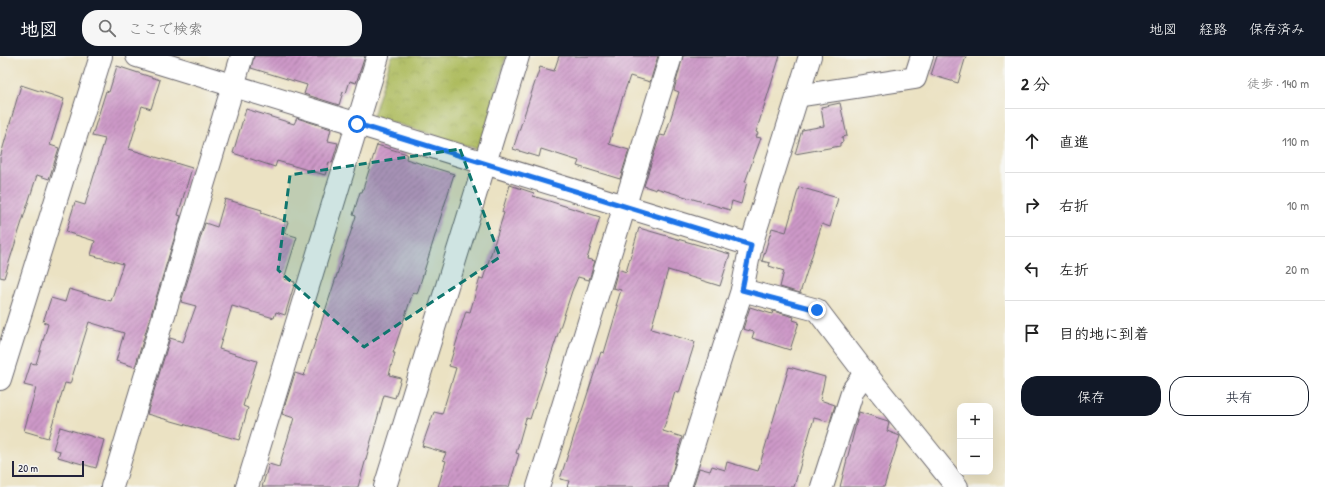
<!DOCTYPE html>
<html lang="ja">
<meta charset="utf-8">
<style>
:root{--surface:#fff;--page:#f6f6f6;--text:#222;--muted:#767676;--line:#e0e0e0;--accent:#111827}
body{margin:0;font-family:"Patrick Hand","Klee One",sans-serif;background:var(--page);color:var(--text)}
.controls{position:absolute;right:12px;bottom:12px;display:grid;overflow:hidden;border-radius:8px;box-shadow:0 4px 16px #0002}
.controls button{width:36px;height:36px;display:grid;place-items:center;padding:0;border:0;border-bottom:1px solid var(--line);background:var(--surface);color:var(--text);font:20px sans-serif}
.scale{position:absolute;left:12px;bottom:10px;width:72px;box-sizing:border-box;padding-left:4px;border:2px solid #22223b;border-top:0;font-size:11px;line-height:14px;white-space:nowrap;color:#22223b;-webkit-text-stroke:3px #f6f6f2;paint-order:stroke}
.stop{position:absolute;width:12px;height:12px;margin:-9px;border:3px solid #1a73e8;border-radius:50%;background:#fff}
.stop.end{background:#1a73e8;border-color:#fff;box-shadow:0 1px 4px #0008}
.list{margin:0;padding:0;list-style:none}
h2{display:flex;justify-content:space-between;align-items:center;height:52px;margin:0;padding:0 16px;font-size:17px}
h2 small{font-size:13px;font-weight:400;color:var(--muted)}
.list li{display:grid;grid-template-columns:26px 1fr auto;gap:12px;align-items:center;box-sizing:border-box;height:64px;padding:0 16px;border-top:1px solid var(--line)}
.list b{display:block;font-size:15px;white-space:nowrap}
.list em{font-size:13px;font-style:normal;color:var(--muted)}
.actions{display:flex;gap:8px;padding:12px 16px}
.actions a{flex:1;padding:9px 0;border:1px solid var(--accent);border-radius:16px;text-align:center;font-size:14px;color:var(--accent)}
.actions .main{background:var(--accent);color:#fff}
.icon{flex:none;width:22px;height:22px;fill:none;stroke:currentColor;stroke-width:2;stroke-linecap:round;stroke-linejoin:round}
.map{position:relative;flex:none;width:1005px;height:431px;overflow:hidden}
header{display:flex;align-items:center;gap:24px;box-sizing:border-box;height:56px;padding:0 20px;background:var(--accent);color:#fff}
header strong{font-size:19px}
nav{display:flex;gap:22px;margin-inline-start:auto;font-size:14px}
.search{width:280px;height:36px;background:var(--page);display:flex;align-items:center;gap:10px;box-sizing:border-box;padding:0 14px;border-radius:16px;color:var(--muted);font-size:15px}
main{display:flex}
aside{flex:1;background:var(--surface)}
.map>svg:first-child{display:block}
</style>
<header>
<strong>地図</strong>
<div class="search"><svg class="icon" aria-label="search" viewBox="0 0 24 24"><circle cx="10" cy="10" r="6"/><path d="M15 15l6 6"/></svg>ここで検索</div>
<nav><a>地図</a><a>経路</a><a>保存済み</a></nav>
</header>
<main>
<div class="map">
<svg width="1005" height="431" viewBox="0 0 1005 431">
<defs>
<pattern id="park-crowns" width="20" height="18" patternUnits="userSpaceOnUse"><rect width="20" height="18" fill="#aebc5e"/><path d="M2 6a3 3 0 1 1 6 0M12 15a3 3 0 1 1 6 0" fill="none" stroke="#95a153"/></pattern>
<pattern id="building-hatch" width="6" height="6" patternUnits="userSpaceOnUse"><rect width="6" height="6" fill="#cd99c7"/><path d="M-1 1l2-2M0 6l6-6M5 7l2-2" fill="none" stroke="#a67ca3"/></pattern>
</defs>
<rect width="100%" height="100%" fill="#f6f6f2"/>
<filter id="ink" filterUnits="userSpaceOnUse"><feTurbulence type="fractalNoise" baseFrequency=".025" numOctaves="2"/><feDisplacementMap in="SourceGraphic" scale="8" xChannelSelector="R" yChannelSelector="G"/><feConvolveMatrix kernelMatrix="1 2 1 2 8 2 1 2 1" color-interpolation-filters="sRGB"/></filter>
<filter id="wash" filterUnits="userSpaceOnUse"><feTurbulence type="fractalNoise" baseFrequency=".012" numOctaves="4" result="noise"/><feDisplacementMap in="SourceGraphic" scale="16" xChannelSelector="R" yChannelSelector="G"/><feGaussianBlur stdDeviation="0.9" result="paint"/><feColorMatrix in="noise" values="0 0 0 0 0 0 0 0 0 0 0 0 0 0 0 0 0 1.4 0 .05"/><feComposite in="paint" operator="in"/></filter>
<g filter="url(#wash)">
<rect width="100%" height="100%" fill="#ebe2c3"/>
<path fill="url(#park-crowns)" stroke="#686f4c" d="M 392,0 L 506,0 L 481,94 L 373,60 Z"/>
<g id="blocks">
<g fill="url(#building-hatch)">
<path d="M 254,0 L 365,0 L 356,27 L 350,25 L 346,37 L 343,36 L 339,49 L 304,38 L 307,29 L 251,12 Z"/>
<path d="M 559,0 L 658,0 L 650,26 L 630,20 L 622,43 L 609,88 L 629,94 L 620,123 L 577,110 L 579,105 L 541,93 L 539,101 L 513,93 L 540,11 L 554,15 Z"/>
<path d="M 683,0 L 780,0 L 756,76 L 758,77 L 756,81 L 761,82 L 745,126 L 747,126 L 741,148 L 732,145 L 730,154 L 656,132 L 656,134 L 644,130 L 660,79 L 665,80 L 679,36 L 674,34 Z"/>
<path d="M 937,0 L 966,0 L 958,27 L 931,19 Z"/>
<path d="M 117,10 L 160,24 L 151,53 L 142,50 L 129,93 L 192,112 L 178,159 L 181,160 L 135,311 L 116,305 L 124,277 L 89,266 L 70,328 L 65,327 L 48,382 L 24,375 L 36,332 L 24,329 L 31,307 L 36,308 L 48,268 L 43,266 L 51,242 L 65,246 L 69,233 L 111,245 L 123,208 L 91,199 L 95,185 L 66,176 L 75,146 L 85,149 L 105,83 L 92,80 L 106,35 L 109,36 Z"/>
<path d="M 21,29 L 64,43 L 50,89 L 59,92 L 49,123 L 37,119 L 4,222 L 0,221 L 0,102 Z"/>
<path d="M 840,47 L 847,80 L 842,81 L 843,86 L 840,87 L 840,90 L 795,98 L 802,74 L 824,70 L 821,51 Z"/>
<path d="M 246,53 L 294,68 L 297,62 L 331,73 L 328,85 L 338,87 L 332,107 L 329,106 L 325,119 L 277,105 L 275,111 L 233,97 Z"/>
<path d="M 377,89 L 407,98 L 406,103 L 454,118 L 417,238 L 413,236 L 393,297 L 395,297 L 389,319 L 401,322 L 395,342 L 384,339 L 358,431 L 262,431 L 269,408 L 279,411 L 294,362 L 282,358 L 295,317 L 304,320 L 356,160 L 353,159 L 360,136 L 362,136 Z"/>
<path d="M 510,129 L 534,137 L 533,140 L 600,161 L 587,203 L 595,205 L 589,224 L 578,221 L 572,235 L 530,363 L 526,362 L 516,397 L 519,398 L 509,431 L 438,431 L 446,405 L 443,404 L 446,397 L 422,390 L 434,356 L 442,358 L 456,312 L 449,310 L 466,255 L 470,256 L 480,222 L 483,223 L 504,157 L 502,156 Z"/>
<path d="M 799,131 L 838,142 L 830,171 L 822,168 L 800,237 L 780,231 L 784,215 L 769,210 L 770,207 L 762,205 L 772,172 L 786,176 Z"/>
<path d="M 225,143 L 262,154 L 261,157 L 288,166 L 284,177 L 297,181 L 284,223 L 295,226 L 285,259 L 276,256 L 274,262 L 232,250 L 219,293 L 257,305 L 243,350 L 248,352 L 239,384 L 147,358 L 170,282 L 183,286 L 196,250 L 181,246 L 205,167 L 217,171 Z"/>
<path d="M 639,172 L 730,198 L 720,230 L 668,214 L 651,273 L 695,286 L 679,337 L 675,336 L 663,375 L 682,381 L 668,431 L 567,431 L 569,425 L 560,423 L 601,296 L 604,297 L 618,250 L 616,250 L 621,234 L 613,232 L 618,213 L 626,216 Z"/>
<path d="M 750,251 L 772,258 L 773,255 L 794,261 L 793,264 L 799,266 L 790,294 L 752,282 L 754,276 L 743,273 Z"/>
<path d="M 789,311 L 825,321 L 820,344 L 835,349 L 830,366 L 814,362 L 794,431 L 693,431 L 699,412 L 710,415 L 712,410 L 725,414 L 727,406 L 758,415 Z"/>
<path d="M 859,356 L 888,365 L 889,367 L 887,375 L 900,380 L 884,431 L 840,431 Z"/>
<path d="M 60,371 L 104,384 L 96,412 L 58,401 L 60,395 L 53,393 Z"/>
</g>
</g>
</g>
<g filter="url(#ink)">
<use href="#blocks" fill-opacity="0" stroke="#68656b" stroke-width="1"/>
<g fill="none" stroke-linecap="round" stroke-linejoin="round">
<defs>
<g id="street">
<path d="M 137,0 L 751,189"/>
<path d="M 797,40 L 915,22 L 922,0"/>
<path d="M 742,234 L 817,254 L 865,317 L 957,431"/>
<path d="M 0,323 L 101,0"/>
<path d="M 112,431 L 242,0"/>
<path d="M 247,431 L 378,0"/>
<path d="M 538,431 L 671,0"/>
<path d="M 680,431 L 742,234 L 751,189 L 810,0"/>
<path d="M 822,431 L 853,334 L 865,317"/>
</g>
<path id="secondary" d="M 385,431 L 518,0"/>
</defs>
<use href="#street" stroke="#68656b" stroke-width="24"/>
<use href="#secondary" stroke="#68656b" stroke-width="24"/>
<use href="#street" stroke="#fff" stroke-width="22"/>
<use href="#secondary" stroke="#fff" stroke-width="22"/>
</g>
</g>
<g fill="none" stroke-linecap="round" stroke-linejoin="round" filter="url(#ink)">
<path stroke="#1a73e8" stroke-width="5" d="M 357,68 L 751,189 L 742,234 L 817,254"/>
</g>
<path fill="#0f766e" fill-opacity="0.2" stroke="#0f766e" stroke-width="3" stroke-dasharray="8 5" stroke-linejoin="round" d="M 460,93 L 500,201 L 364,291 L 278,214 L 290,119 Z"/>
</svg>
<div class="controls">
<button>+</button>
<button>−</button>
</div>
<div class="scale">20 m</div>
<div class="stop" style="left:357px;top:68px"></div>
<div class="stop end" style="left:817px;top:254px"></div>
</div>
<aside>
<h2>2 分<small>徒歩 · 140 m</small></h2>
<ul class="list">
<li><svg class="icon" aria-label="ahead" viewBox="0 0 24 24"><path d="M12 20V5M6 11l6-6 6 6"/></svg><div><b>直進</b></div><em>110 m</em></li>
<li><svg class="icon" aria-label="right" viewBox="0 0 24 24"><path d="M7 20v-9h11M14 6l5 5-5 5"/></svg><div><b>右折</b></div><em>10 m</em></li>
<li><svg class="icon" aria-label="left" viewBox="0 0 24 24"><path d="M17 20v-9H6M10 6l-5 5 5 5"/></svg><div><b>左折</b></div><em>20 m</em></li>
<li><svg class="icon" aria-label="arrive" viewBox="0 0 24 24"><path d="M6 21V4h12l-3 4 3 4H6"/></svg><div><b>目的地に到着</b></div></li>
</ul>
<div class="actions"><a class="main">保存</a><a>共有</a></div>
</aside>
</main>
